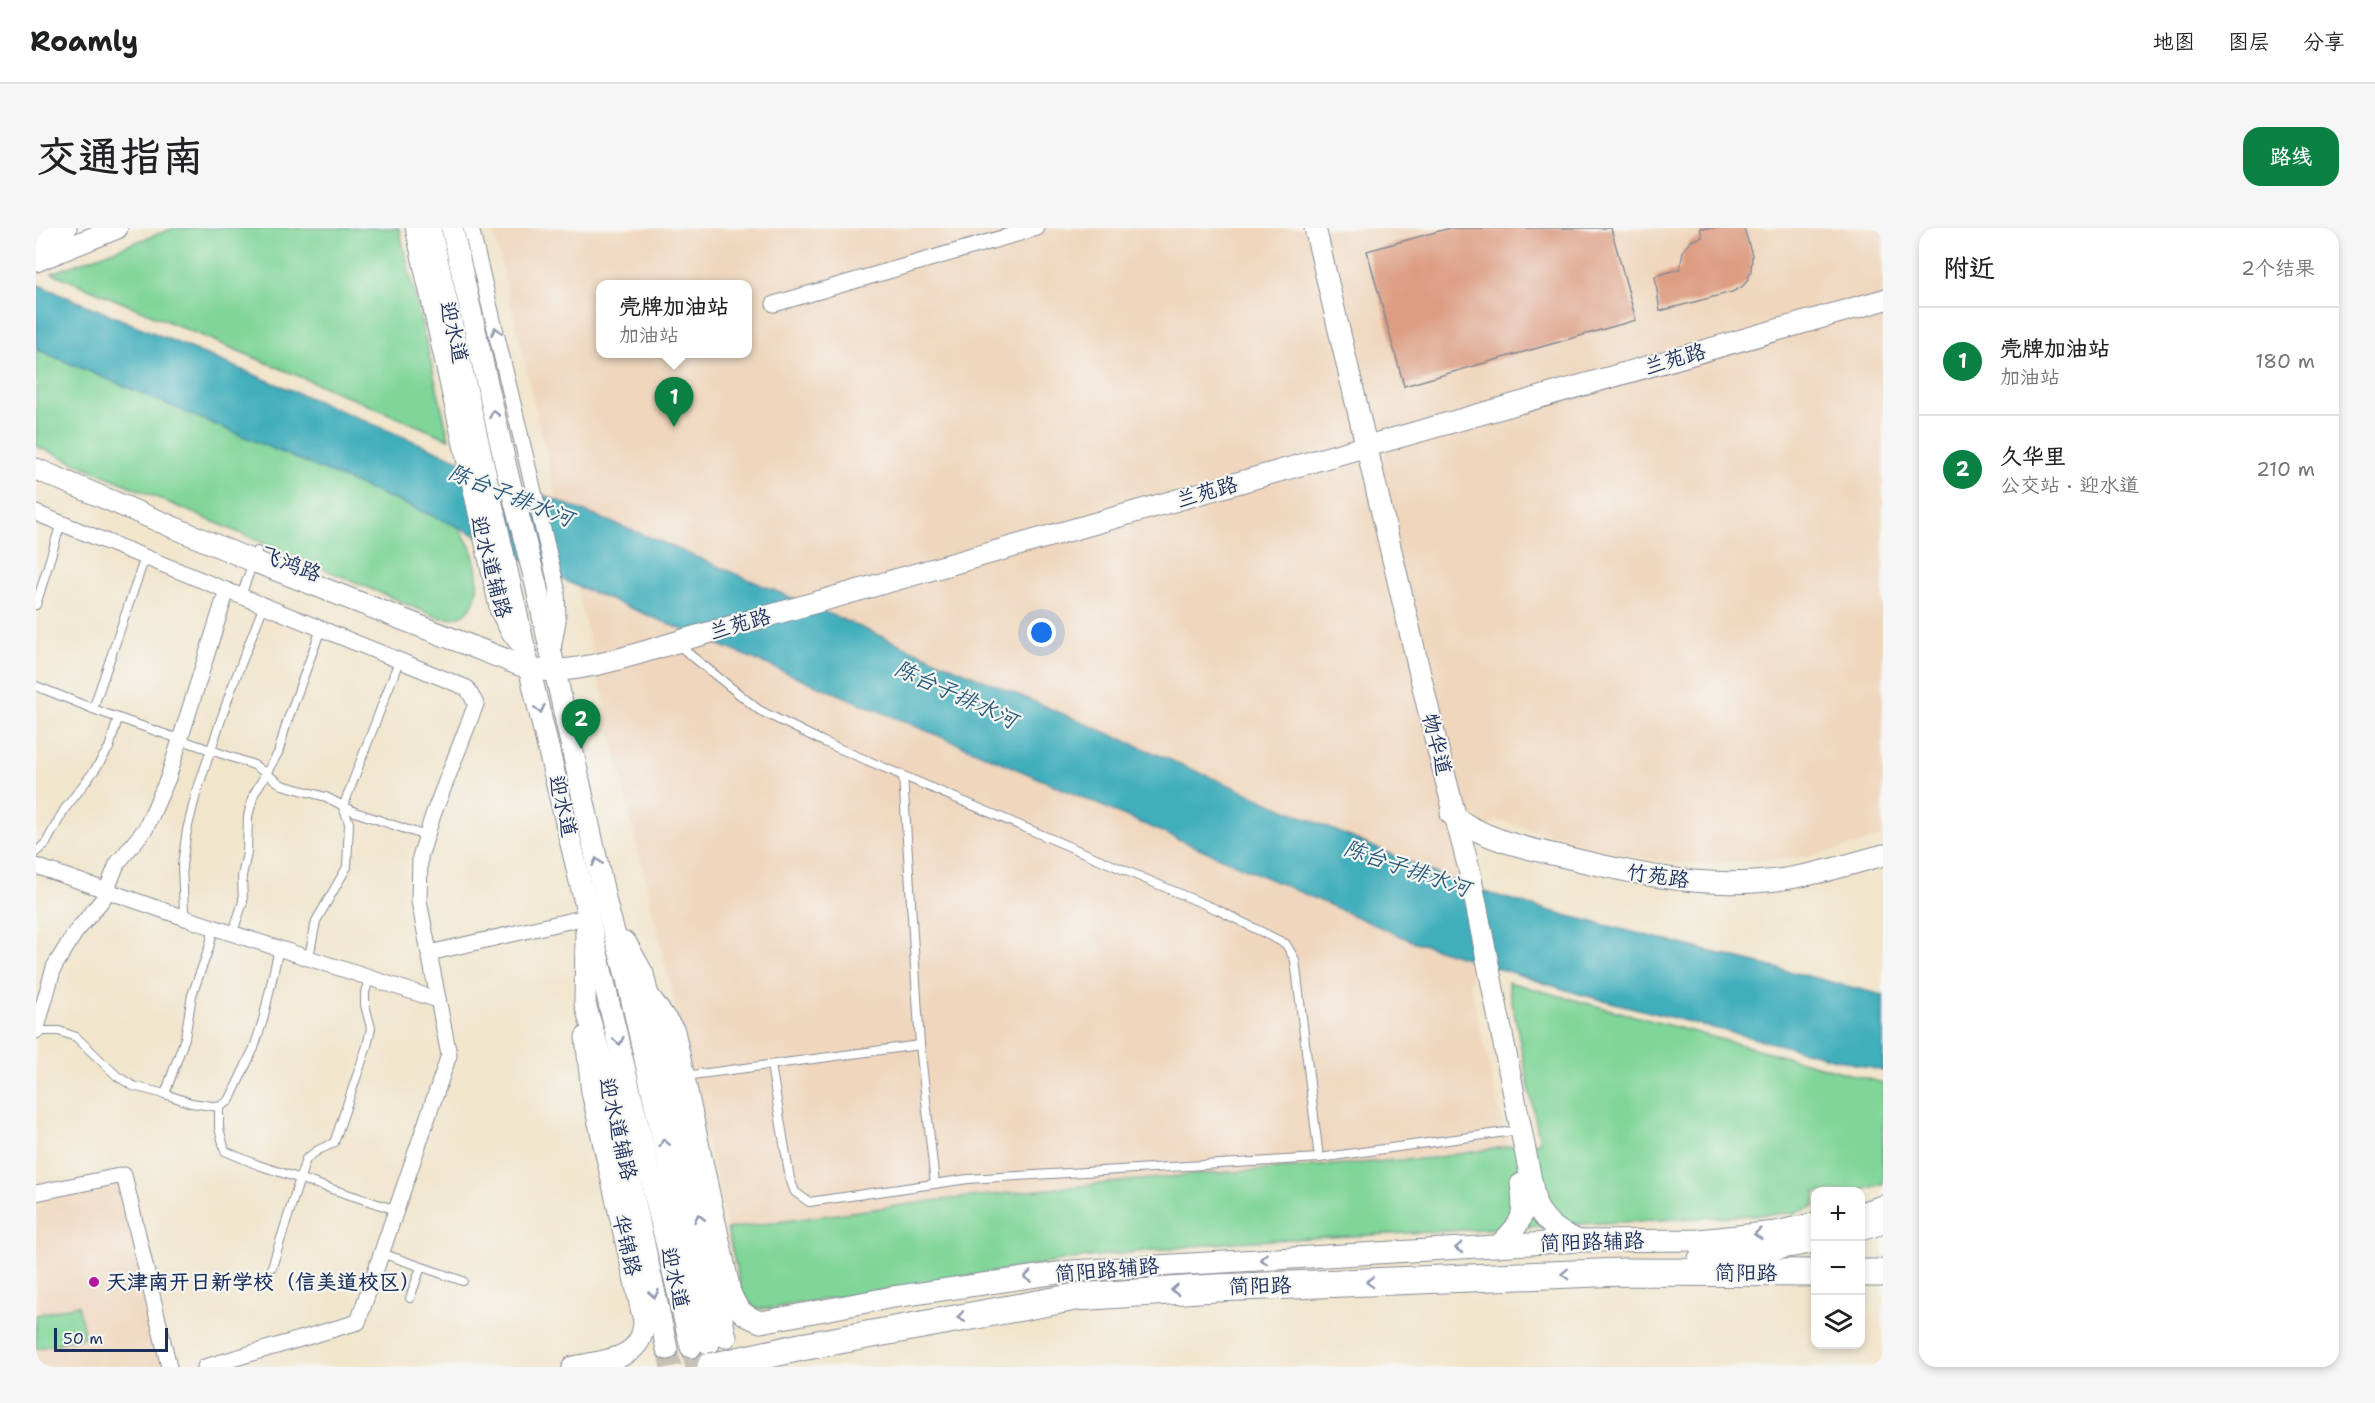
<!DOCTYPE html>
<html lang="zh">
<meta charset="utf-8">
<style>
:root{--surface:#fff;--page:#f6f6f6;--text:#202124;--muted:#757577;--line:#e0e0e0;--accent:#0b8043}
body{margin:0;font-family:"Shantell Sans","LXGW WenKai TC",sans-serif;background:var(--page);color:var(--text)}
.controls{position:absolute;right:18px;bottom:18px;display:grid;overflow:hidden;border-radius:12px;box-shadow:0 3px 9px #0003}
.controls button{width:54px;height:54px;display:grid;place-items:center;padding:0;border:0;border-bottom:2px solid var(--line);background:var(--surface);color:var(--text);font:30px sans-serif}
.scale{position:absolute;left:18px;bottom:15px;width:114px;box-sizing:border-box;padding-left:6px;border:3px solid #1b2f5e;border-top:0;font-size:16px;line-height:21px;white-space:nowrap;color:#1b2f5e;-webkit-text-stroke:4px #f6f6f2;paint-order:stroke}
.you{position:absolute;left:1006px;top:405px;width:21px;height:21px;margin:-15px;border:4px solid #fff;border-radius:50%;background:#1a73e8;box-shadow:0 0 0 9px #1a73e833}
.badge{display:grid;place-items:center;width:39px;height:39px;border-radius:50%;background:var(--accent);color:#fff;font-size:20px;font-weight:700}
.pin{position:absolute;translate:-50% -50px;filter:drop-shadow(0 2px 3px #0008)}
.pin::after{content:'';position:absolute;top:32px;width:21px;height:18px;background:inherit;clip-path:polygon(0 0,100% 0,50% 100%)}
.popup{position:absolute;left:560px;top:52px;width:156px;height:78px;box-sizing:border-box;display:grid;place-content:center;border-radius:12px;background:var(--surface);filter:drop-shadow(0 2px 4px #0005);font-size:20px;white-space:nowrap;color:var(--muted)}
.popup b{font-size:22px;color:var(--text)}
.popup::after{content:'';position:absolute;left:50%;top:100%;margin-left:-12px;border:12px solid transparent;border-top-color:var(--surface)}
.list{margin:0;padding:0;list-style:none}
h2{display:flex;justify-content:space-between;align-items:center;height:78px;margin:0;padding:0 24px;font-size:26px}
h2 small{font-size:20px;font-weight:400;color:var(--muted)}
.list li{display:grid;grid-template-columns:39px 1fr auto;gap:18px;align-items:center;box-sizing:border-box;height:108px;padding:0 24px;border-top:2px solid var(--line)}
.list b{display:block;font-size:22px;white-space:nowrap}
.list p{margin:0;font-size:20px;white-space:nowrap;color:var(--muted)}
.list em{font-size:20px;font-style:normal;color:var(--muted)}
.icon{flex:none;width:33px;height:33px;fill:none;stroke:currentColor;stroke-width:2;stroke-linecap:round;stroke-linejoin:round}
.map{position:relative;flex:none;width:1847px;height:1139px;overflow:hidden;border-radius:18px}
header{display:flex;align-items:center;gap:36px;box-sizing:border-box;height:84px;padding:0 30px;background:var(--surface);border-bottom:2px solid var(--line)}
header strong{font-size:28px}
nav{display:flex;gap:33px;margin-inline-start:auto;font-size:21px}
.intro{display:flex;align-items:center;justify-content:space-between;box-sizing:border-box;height:144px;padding:0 36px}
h1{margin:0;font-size:42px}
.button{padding:15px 27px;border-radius:18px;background:var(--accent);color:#fff;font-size:21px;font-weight:700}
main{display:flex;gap:36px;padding:0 36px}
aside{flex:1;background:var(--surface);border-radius:18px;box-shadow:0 3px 9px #0003}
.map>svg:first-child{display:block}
</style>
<header>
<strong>Roamly</strong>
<nav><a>地图</a><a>图层</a><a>分享</a></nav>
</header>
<div class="intro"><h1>交通指南</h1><a class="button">路线</a></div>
<main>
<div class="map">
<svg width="1847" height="1139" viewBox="0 0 1847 1139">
<rect width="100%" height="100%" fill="#f6f6f2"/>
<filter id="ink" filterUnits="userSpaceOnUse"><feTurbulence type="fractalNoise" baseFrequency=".0167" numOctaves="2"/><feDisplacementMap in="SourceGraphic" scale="12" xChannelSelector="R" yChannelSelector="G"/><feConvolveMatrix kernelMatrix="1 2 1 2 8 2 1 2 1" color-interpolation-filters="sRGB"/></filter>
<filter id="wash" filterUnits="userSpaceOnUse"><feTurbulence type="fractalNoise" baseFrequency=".008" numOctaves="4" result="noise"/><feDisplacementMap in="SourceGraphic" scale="24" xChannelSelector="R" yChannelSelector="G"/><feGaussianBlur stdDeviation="1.35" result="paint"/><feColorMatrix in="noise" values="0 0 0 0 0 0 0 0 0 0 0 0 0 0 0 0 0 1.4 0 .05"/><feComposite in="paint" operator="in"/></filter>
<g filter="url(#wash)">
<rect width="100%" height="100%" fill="#f1e5cc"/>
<g fill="#efd6bc" fill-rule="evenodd">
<path d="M 457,0 L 1847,0 L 1847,609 L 1801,622 L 1759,630 L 1672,636 L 1625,633 L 1572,623 L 1534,614 L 1468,593 L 1456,594 L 1440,616 L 1434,755 L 1472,919 L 691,1001 ZM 564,56 L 712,56 L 712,125 L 564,125 Z"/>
<path d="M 93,946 L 134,1139 L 0,1139 L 0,968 Z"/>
</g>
<g fill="#80d598" stroke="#4e827b" stroke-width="1.5">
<path d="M 138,0 L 363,0 L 413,211 L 16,45 Z"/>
<path d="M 0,121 L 423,299 C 427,307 433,315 436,324 C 446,355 445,397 401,389 L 0,218 Z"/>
<path d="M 1472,754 L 1847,855 L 1847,956 L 1823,963 L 1780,964 L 1779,978 L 1758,985 L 1198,1014 L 1051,1029 L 736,1080 L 721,1081 L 707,1069 L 691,1001 L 904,972 L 1154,947 L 1395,930 L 1504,914 Z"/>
<path d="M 42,1077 L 49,1109 L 0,1121 L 0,1087 Z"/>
</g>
<path fill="#3faebb" stroke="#2d6e8c" stroke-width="1.5" d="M 0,56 L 512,269 L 623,313 L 1431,659 L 1529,687 L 1847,767 L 1847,843 L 1543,766 L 1376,713 L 942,524 L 534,355 L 423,299 L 0,121 Z"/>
<g id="blocks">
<g fill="#dd9d83">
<path d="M 1414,0 L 1575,0 L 1600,92 L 1368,158 L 1331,23 Z"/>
<path d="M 1664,0 L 1708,0 L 1716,27 L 1715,42 L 1711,53 L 1706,59 L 1696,64 L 1624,83 L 1619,48 L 1644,41 L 1647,23 L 1655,13 L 1666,9 Z"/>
</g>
</g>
</g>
<g filter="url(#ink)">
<use href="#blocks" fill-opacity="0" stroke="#868a95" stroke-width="1.5"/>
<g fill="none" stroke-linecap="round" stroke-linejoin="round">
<g stroke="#c6c1b6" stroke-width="21" stroke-dasharray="21 10" stroke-linecap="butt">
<path d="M 655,1119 L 660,1139"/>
<path d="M 631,1121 L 635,1139"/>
</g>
<defs>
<g id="lane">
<path d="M 205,368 L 221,323"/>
<path d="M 0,377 L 25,295"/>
<path d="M 642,417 L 723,482 L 788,514 L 1182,682 L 1250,716 L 1259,732 L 1283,930"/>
<path d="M 0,458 L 65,484 L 218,537 L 246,557 L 290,569 L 319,584 L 390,608"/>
<path d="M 57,481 L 109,329"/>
<path d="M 867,548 L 884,817 L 899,956"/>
<path d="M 0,624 L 10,615 L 28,582 L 58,543 L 73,520 L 82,490"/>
<path d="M 150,688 L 148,684 L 146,637 L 151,602 L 160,566 L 195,462 L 228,377"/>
<path d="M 197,704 L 207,674 L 206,648 L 211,625 L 212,588 L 218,566 L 242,525 L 251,494 L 285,401"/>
<path d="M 273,729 L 280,693 L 311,639 L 313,595 L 307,579 L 363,433"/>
<path d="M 1,803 L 23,803 L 40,809 L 81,848 L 97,858 L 129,866 L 155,875 L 183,879 L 183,900 L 189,923 L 222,937 L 360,982"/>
<path d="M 735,837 L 754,951 L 759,964 L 773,974 L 932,951 L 1283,930 L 1484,902"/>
<path d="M 649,848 L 884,817"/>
<path d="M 129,866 L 149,810 L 156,767 L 173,720 L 178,699"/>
<path d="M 183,879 L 193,873 L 218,820 L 227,792 L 243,720"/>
<path d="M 345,1025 L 427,1053"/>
<path d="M 236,1039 L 270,931 L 282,922 L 298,915 L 331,818 L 335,800 L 329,777 L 329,764 L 334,749"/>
<path d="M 374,1070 L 385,1039"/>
</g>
<g id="street">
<path d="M 377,0 L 462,384 L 473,405 L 488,424"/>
<path d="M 435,0 L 521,360 L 522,393 L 517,421"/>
<path d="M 738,76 L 1001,0"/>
<path d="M 0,285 L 431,460 L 440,476 L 397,587 L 384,629 L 383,673 L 413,827 L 322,1094 L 169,1139"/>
<path d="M 0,638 L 152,691 L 402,772"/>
<path d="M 393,725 L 550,689"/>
<path d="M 0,803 L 18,739 L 39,705 L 67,671 L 81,636 L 110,600 L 132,550 L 191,362"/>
<path d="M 0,965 L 88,947 L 133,1139"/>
</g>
<g id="secondary">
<path d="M 394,0 L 490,427 L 655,1119"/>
<path d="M 416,0 L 471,243 L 499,352 L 571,679 L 591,751 L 673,1116"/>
<path d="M 1279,0 L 1400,514 L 1433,641 L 1500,977 C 1509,995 1526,1007 1544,1013"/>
<path d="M 0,12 L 30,0"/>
<path d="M 0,33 L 81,0"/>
<path d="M 0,241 L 217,333 L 494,441 C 540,449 609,423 654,410 L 1847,72"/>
<path d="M 1415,586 C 1447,612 1490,620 1529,629 C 1591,644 1653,658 1718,654 C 1762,652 1805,639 1847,627"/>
<path d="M 550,704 L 549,776 L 573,857 L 631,1121"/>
<path d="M 590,715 L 607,746 L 690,1109"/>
<path d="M 610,764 L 638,803 L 694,1064 C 701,1082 707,1088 725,1094 L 857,1069 L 1036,1043 L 1545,1013 L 1663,1012 L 1740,1004 L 1780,995"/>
<path d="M 1824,985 L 1847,978"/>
<path d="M 1462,1018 C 1486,996 1490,988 1485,956"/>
<path d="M 537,1139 C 568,1132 607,1133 608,1093 L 556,864 L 550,809"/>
</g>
<g id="highway">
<path d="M 1824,999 L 1847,992"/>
<path d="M 1666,1031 L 1780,1011"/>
<path d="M 1824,1045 L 1847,1045"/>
<path d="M 765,1119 L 1040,1069 L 1179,1060 L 1587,1044 L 1780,1045"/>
</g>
</defs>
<use href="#lane" stroke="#868a95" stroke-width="10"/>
<use href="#street" stroke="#868a95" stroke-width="17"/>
<use href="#secondary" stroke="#868a95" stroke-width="23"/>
<use href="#highway" stroke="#868a95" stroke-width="29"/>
<use href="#lane" stroke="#fff" stroke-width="8"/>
<use href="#street" stroke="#fff" stroke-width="15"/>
<use href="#secondary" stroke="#fff" stroke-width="21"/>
<use href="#highway" stroke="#fff" stroke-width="27"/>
<defs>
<path id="highway-bridge" d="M 675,1139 L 765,1119"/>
</defs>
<use href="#highway-bridge" stroke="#868a95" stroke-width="29" stroke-linecap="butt"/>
<use href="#highway-bridge" stroke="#fff" stroke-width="27"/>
</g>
<defs><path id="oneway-chevron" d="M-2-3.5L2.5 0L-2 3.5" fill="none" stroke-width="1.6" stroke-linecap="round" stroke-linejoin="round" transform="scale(1.5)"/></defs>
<g stroke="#8d97ae">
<use href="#oneway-chevron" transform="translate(460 103) rotate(-103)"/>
<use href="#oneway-chevron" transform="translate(458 186) rotate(-103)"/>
<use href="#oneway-chevron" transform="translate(504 481) rotate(77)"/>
<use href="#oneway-chevron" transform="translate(561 634) rotate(-103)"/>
<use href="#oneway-chevron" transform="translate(583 813) rotate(77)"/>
<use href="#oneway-chevron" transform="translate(628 915) rotate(-103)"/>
<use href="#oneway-chevron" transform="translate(663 990) rotate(-103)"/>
<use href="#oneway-chevron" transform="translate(1722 1006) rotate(174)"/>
<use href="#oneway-chevron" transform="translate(1423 1020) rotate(177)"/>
<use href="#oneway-chevron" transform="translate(1228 1031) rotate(177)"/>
<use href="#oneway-chevron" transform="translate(1529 1046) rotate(178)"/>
<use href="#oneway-chevron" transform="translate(992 1049) rotate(173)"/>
<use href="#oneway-chevron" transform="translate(1334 1054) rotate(178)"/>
<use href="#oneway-chevron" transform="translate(1139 1062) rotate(176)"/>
<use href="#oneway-chevron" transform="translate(618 1066) rotate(78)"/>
<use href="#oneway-chevron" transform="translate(925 1089) rotate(170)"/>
</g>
</g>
<circle fill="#b5179e" stroke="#f6f6f2" stroke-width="2" cx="58" cy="1054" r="6"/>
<g text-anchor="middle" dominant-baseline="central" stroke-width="4.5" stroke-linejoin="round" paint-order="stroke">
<g font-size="21" fill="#1b2f5e" stroke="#f6f6f2">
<text transform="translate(418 104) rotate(77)">迎水道</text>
<text transform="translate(1639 131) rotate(-16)">兰苑路</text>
<text transform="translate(1171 264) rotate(-16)">兰苑路</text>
<text transform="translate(255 336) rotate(21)">飞鸿路</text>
<text transform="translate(455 339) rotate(75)">迎水道辅路</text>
<text transform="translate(704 396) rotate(-16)">兰苑路</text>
<text transform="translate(1401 516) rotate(76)">物华道</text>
<text transform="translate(527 578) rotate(77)">迎水道</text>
<text transform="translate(1622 648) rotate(8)">竹苑路</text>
<text transform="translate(582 901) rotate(77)">迎水道辅路</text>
<text transform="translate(1556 1014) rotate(-2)">简阳路辅路</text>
<text transform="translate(591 1017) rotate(77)">华锦路</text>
<text transform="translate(1071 1042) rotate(-5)">简阳路辅路</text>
<text x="1710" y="1045">简阳路</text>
<text transform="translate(639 1050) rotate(77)">迎水道</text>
<text transform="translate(1224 1058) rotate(-2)">简阳路</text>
</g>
<g font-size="21" font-weight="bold" fill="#1b2f5e" stroke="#f6f6f2" text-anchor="start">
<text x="70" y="1054">天津南开日新学校（信美道校区）</text>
</g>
<g font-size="22" font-style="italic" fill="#285b7f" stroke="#f6f6f2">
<text transform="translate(475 267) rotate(22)">陈台子排水河</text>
<text transform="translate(920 466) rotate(25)">陈台子排水河</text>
<text transform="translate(1371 640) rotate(19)">陈台子排水河</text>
</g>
</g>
</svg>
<div class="controls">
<button>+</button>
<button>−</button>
<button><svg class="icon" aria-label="layers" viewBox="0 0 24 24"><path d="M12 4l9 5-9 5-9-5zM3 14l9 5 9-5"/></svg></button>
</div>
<div class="scale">50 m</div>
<div class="you"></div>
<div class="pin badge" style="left:638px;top:199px">1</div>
<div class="popup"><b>壳牌加油站</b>加油站</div>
<div class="pin badge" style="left:545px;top:521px">2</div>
</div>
<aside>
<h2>附近<small>2个结果</small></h2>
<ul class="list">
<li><span class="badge">1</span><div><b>壳牌加油站</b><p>加油站</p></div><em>180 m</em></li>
<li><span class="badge">2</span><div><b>久华里</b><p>公交站 · 迎水道</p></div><em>210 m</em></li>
</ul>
</aside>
</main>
